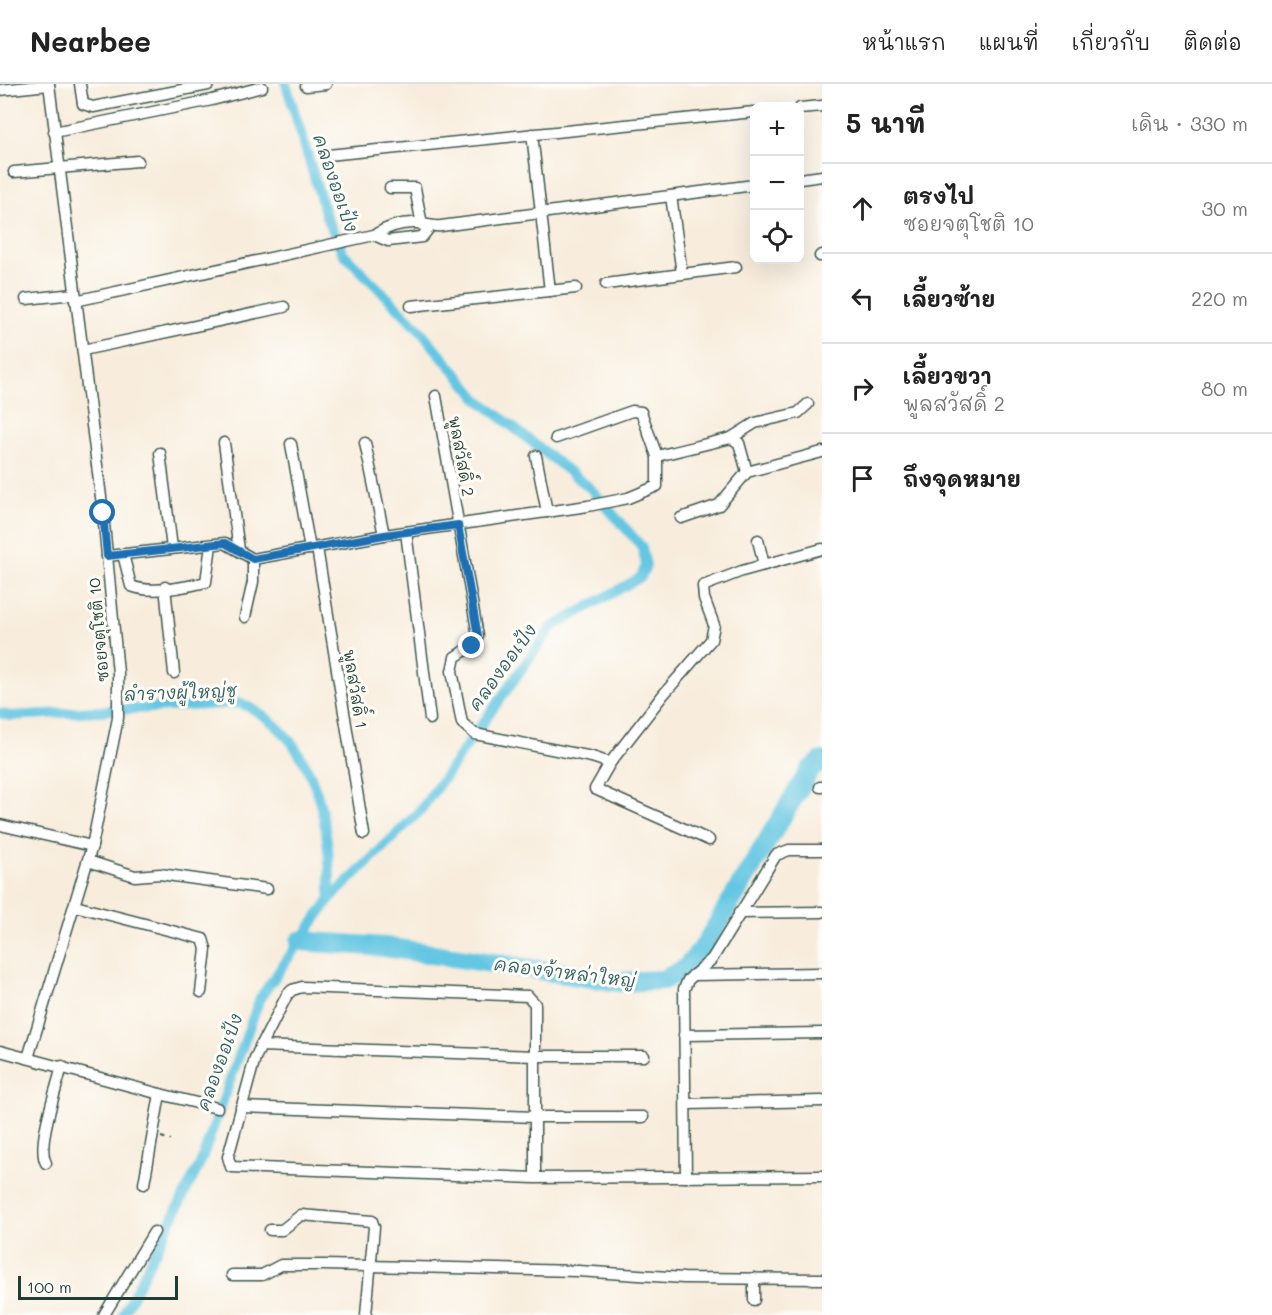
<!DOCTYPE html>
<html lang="th">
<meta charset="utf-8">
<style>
:root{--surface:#fff;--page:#f6f6f6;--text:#222;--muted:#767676;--line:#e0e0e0}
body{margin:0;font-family:Mali,"Playpen Sans Thai",sans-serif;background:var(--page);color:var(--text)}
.controls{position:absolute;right:18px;top:18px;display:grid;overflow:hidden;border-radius:12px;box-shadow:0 6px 24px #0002}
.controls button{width:54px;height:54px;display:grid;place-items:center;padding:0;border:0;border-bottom:2px solid var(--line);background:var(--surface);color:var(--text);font:30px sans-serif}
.scale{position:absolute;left:18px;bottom:15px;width:160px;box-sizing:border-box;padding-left:6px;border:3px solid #1f3d34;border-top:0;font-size:16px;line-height:21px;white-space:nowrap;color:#1f3d34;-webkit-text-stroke:4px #fdfcf7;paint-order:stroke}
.stop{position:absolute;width:18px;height:18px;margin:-14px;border:4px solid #1f6fb2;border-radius:50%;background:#fff}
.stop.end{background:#1f6fb2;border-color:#fff;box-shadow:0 2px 6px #0008}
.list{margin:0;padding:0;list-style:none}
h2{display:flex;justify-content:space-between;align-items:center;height:78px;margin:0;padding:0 24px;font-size:26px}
h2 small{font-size:20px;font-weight:400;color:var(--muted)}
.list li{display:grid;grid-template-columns:39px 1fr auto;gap:18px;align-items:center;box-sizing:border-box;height:90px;padding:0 24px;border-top:2px solid var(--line)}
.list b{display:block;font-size:22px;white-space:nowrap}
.list p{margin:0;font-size:20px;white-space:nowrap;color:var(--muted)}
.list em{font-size:20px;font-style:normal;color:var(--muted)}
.icon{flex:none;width:33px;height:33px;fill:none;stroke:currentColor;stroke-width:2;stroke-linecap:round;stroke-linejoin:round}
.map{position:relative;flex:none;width:822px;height:1231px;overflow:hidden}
header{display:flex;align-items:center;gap:36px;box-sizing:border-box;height:84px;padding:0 30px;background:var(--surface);border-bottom:2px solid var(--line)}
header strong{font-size:28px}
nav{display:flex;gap:33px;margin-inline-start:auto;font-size:21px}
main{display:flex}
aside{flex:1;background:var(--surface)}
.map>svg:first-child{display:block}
</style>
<header>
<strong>Nearbee</strong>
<nav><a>หน้าแรก</a><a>แผนที่</a><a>เกี่ยวกับ</a><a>ติดต่อ</a></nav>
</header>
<main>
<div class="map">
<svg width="822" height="1231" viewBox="0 0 822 1231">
<rect width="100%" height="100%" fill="#fdfcf7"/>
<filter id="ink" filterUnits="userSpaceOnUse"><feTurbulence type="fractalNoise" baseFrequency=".0167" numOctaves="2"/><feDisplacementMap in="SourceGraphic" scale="12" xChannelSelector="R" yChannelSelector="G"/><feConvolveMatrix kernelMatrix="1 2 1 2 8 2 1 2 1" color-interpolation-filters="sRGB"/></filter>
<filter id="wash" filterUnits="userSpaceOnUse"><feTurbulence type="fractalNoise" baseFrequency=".008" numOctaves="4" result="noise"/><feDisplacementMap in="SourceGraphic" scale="24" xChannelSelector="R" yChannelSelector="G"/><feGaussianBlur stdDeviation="1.35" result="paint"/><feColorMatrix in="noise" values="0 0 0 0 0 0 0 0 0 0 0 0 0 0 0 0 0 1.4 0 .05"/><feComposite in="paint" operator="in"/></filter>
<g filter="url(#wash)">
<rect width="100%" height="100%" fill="#f8eddd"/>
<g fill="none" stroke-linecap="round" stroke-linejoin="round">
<g stroke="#64c6e2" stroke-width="10">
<path d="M 0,629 L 10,632 L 240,619 C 317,651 331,741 330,815"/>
<path d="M 123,1231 L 200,1080 L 260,914 L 330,815 L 420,727 L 551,544 L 641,493 L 646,481 L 642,463 L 590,404 L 479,316 L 418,244 L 343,169 L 326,132 L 286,0"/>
</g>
<path stroke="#64c6e2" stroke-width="20" d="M 300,857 L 385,863 L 620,898 L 663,896 L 685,885 L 703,864 L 810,686 L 822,677"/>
</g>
</g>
<g filter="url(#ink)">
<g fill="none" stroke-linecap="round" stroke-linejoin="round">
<defs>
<g id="minor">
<path d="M 80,0 L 83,20 L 93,23 L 208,1"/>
<path d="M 306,2 L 326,0"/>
<path d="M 0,6 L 49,1"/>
<path d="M 800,24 L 822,22"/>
<path d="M 54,48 L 212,16 L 262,3"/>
<path d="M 532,50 L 550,207"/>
<path d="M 328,71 L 754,28"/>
<path d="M 14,88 L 138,77"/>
<path d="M 800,95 L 822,92"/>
<path d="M 390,104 L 415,104 L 422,141"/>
<path d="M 671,112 L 682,189"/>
<path d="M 374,151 L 388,157 L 422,153 L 430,143"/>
<path d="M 820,172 L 822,171"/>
<path d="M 606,200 L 736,183"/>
<path d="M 26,215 L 74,210"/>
<path d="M 75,217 L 374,151 C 387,143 401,138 417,139 C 426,140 432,143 441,142 L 754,101"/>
<path d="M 411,222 L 576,204"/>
<path d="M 83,266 L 284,223"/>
<path d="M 436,312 L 478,552 L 472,562 L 455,573 L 452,587 L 462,639 L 475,650 L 592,673 L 610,679 L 663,611 L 711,556 L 714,541 L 704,514 L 703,502 L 742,487 L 822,465"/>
<path d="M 731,354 L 739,359 L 747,388"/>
<path d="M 224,359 L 239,466"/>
<path d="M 365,359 L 384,451"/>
<path d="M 291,360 L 310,465"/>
<path d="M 160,369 L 172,464"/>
<path d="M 536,372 L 547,428"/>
<path d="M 657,372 L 731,354 L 755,339 L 798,329 L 808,320"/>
<path d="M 681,434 L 719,421 L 747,388 L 822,368"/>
<path d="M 406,448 L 430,635"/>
<path d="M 758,456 L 764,481"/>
<path d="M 317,464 L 364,750"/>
<path d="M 123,470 L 131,502 C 150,510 186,503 206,498 L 211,461"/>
<path d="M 107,472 L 225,459 L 253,475 L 384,451 L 588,422 L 628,414 L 657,402 L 657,372 L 641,328 L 632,327 L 556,354"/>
<path d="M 165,503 L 174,589"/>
<path d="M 245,533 L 253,498 L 253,475"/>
<path d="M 610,679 L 595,705 L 709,756"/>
<path d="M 820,703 L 822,703"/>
<path d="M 0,741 L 92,762"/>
<path d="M 88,777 L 135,792 L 160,790 L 267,805"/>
<path d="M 75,822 L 203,855 L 206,865 L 201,908"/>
<path d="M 739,829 L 822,828"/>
<path d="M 693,891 L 822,889"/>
<path d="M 684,951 L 822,949"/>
<path d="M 260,962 L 535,972 L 644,972"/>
<path d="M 0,967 L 160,1010 L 144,1100"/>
<path d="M 28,974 L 92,762 L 118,634 L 118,589 L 103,429 L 49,0"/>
<path d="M 160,1010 L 217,1024"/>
<path d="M 686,1020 L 822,1017"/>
<path d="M 241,1023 L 535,1033 L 643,1033"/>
<path d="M 46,1079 C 36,1061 57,1004 62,982"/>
<path d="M 686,1093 L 684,905 L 688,896 L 712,875 L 776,771 L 789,766 L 822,766"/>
<path d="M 535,1094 L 535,920 L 528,912 L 302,903 L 292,906 L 287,911 L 255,974 L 228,1073 L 231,1083 L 535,1094 L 822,1092"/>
<path d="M 270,1146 L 282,1146 L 301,1131 L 372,1137 L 374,1143 L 366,1231"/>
<path d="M 232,1191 L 262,1191 L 281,1181 L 324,1181 L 578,1187 L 684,1194 L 822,1195"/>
<path d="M 754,1216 L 754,1194"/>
<path d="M 104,1231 L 154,1148"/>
</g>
</defs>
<use href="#minor" stroke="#40574d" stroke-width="13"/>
<path stroke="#40574d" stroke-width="2" stroke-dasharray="4.5 4.5" stroke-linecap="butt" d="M 161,1053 L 171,1056"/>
<use href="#minor" stroke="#fff" stroke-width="10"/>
</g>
</g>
<g fill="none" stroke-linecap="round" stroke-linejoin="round" filter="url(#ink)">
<path stroke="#1f6fb2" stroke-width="8" d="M 103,429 L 107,472 L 225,459 L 253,475 L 384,451 L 458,441 L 478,552 L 472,562"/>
</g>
<g text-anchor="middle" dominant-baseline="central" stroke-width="6" stroke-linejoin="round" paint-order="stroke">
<g font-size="16" fill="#1f3d34" stroke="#fdfcf7">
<text transform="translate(462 372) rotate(80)">พูลสวัสดิ์ 2</text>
<text transform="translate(98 546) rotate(-95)">ซอยจตุโชติ 10</text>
<text transform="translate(356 605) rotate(81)">พูลสวัสดิ์ 1</text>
</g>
<g font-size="18" font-style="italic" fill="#305f60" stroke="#fdfcf7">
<text transform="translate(336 99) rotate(71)">คลองออเป้ง</text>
<text transform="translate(502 583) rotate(-54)">คลองออเป้ง</text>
<text transform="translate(180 608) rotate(-2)">ลำรางผู้ใหญ่ชู</text>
<text transform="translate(565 888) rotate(7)">คลองจ้าหล่าใหญ่</text>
<text transform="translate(219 978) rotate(-70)">คลองออเป้ง</text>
</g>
</g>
</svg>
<div class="controls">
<button>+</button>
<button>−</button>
<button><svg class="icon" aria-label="locate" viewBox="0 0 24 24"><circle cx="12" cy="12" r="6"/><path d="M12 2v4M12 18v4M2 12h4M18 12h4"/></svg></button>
</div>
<div class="scale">100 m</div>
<div class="stop" style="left:103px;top:429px"></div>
<div class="stop end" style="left:472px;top:562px"></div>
</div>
<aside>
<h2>5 นาที<small>เดิน · 330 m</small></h2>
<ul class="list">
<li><svg class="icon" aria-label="ahead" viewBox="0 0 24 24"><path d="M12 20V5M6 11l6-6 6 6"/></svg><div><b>ตรงไป</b><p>ซอยจตุโชติ 10</p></div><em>30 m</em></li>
<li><svg class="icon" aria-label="left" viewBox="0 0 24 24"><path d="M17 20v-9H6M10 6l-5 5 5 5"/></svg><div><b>เลี้ยวซ้าย</b></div><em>220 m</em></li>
<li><svg class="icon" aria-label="right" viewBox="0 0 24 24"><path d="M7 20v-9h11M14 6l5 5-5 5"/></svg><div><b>เลี้ยวขวา</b><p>พูลสวัสดิ์ 2</p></div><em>80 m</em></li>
<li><svg class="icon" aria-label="arrive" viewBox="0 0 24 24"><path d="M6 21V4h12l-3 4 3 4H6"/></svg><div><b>ถึงจุดหมาย</b></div></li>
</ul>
</aside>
</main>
